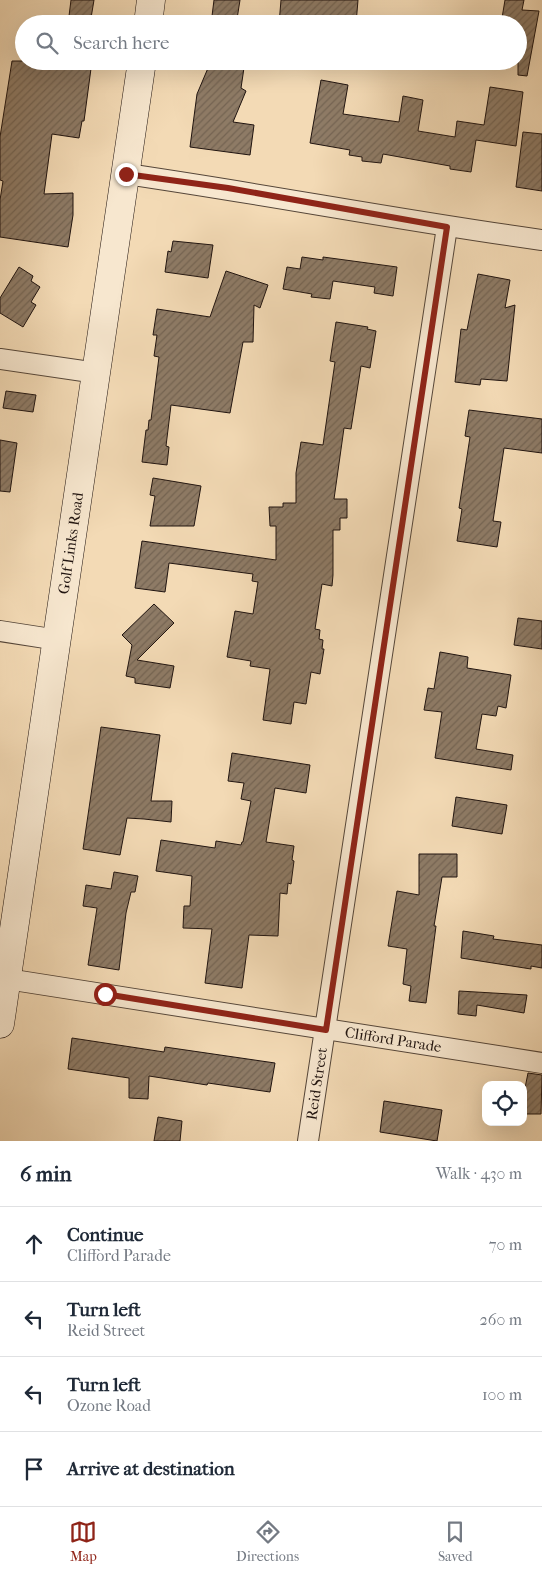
<!DOCTYPE html>
<meta charset="utf-8">
<style>
:root{--surface:#fff;--page:#f2f2f3;--text:#1f2937;--muted:#747a83;--line:#e0e1e3;--accent:#8f2418}
body{margin:0;font-family:"IM FELL French Canon",serif;background:var(--page);color:var(--text)}
.controls{position:absolute;right:15px;bottom:15px;display:grid;overflow:hidden;border-radius:10px;box-shadow:0 5px 20px #0002}
.controls button{width:45px;height:45px;display:grid;place-items:center;padding:0;border:0;border-bottom:1px solid var(--line);background:var(--surface);color:var(--text);font:25px sans-serif}
.stop{position:absolute;width:15px;height:15px;margin:-11px;border:4px solid #8f2418;border-radius:50%;background:#fff}
.stop.end{background:#8f2418;border-color:#fff;box-shadow:0 1px 5px #0008}
.list{margin:0;padding:0;list-style:none}
h2{display:flex;justify-content:space-between;align-items:center;height:65px;margin:0;padding:0 20px;font-size:21px}
h2 small{font-size:16px;font-weight:400;color:var(--muted)}
.list li{display:grid;grid-template-columns:32px 1fr auto;gap:15px;align-items:center;box-sizing:border-box;height:75px;padding:0 20px;border-top:1px solid var(--line)}
.list b{display:block;font-size:19px;white-space:nowrap}
.list p{margin:0;font-size:16px;white-space:nowrap;color:var(--muted)}
.list em{font-size:16px;font-style:normal;color:var(--muted)}
.icon{flex:none;width:28px;height:28px;fill:none;stroke:currentColor;stroke-width:2;stroke-linecap:round;stroke-linejoin:round}
.map{position:relative;flex:none;width:542px;height:1141px;overflow:hidden}
.search{position:absolute;background:var(--surface);box-shadow:0 5px 20px #0002;left:15px;right:15px;top:15px;height:55px;display:flex;align-items:center;gap:12px;box-sizing:border-box;padding:0 18px;border-radius:28px;color:var(--muted);font-size:19px}
.sheet{height:365px;background:var(--surface)}
nav{display:flex;justify-content:space-around;align-items:center;box-sizing:border-box;height:70px;border-top:1px solid var(--line);background:var(--surface);font-size:14px;color:var(--muted)}
nav a{display:grid;justify-items:center;gap:2px}
nav .on{color:var(--accent)}
.map>svg:first-child{display:block}
</style>
<div class="map">
<svg width="542" height="1141" viewBox="0 0 542 1141">
<defs>
<pattern id="building-hatch" width="6" height="6" patternUnits="userSpaceOnUse" patternTransform="scale(1.25)"><rect width="6" height="6" fill="#8e7b66"/><path d="M-1 1l2-2M0 6l6-6M5 7l2-2" fill="none" stroke="#746453"/></pattern>
</defs>
<rect width="100%" height="100%" fill="#f3dab5"/>
<filter id="stains"><feTurbulence type="fractalNoise" baseFrequency=".004" numOctaves="4"/><feColorMatrix values="0 0 0 0 .2 0 0 0 0 .09 0 0 0 0 .02 0 0 0 .5 -.17"/></filter>
<radialGradient id="worn" r=".72"><stop offset=".6" stop-color="#630" stop-opacity="0"/><stop offset="1" stop-color="#630" stop-opacity=".3"/></radialGradient>
<g fill="url(#building-hatch)" stroke="#201410">
<path d="M 71,0 L 94,0 L 90,24 L 68,24 Z"/>
<path d="M 214,0 L 240,0 L 237,19 L 212,16 Z"/>
<path d="M 281,0 L 358,0 L 356,24 L 279,24 Z"/>
<path d="M 505,0 L 524,0 L 522,10 L 539,11 L 527,76 L 518,75 L 518,24 L 501,24 Z"/>
<path d="M 12,61 L 92,61 L 84,121 L 82,121 L 79,138 L 52,134 L 44,194 L 73,193 L 73,215 L 68,247 L 0,237 L 0,200 L 3,181 L 0,180 L 0,137 Z"/>
<path d="M 211,61 L 245,61 L 241,88 L 246,91 L 233,122 L 254,125 L 250,155 L 190,147 L 197,94 Z"/>
<path d="M 321,80 L 348,85 L 343,114 L 399,122 L 403,96 L 423,100 L 418,131 L 455,137 L 457,121 L 484,125 L 490,87 L 523,92 L 516,146 L 476,140 L 471,172 L 450,169 L 450,166 L 383,154 L 381,163 L 362,161 L 362,157 L 349,155 L 350,150 L 310,143 Z"/>
<path d="M 523,132 L 542,134 L 542,191 L 516,187 Z"/>
<path d="M 173,241 L 213,245 L 208,278 L 165,272 L 168,251 L 171,252 Z"/>
<path d="M 302,257 L 323,260 L 323,257 L 397,267 L 393,296 L 374,293 L 375,287 L 333,281 L 330,299 L 311,297 L 312,294 L 283,289 L 287,267 L 300,269 Z"/>
<path d="M 19,267 L 33,276 L 31,281 L 40,287 L 31,302 L 36,305 L 23,327 L 0,313 L 0,298 Z"/>
<path d="M 226,271 L 268,285 L 260,308 L 254,305 L 253,342 L 243,342 L 230,413 L 171,405 L 166,446 L 169,447 L 167,465 L 142,462 L 146,430 L 148,430 L 149,420 L 151,420 L 159,357 L 154,356 L 157,335 L 153,335 L 157,309 L 210,317 Z"/>
<path d="M 478,274 L 510,280 L 505,308 L 515,305 L 507,381 L 481,379 L 480,385 L 455,382 L 461,329 L 467,330 Z"/>
<path d="M 336,322 L 368,327 L 367,329 L 376,331 L 370,368 L 361,366 L 351,429 L 344,428 L 334,499 L 347,499 L 347,518 L 340,518 L 340,530 L 333,530 L 333,575 L 332,586 L 322,584 L 315,629 L 320,630 L 319,639 L 323,640 L 322,649 L 324,649 L 320,674 L 311,672 L 306,704 L 294,702 L 291,724 L 263,720 L 270,669 L 250,666 L 251,661 L 227,657 L 235,611 L 253,614 L 258,582 L 252,581 L 253,574 L 169,563 L 165,592 L 135,588 L 142,541 L 276,560 L 276,526 L 270,526 L 269,507 L 283,507 L 283,503 L 296,503 L 296,473 L 301,442 L 323,445 L 335,362 L 330,361 Z"/>
<path d="M 6,391 L 36,395 L 33,412 L 3,408 Z"/>
<path d="M 469,410 L 542,419 L 542,453 L 504,448 L 493,521 L 501,522 L 497,547 L 457,541 L 462,509 L 459,508 L 470,437 L 465,436 Z"/>
<path d="M 0,440 L 17,443 L 10,492 L 0,491 Z"/>
<path d="M 153,478 L 201,486 L 194,526 L 150,526 L 155,496 L 150,495 Z"/>
<path d="M 154,604 L 174,623 L 137,660 L 174,666 L 170,688 L 135,683 L 135,678 L 126,676 L 132,645 L 122,635 Z"/>
<path d="M 518,618 L 542,621 L 542,649 L 514,645 Z"/>
<path d="M 440,652 L 468,657 L 467,668 L 511,675 L 506,708 L 498,706 L 496,716 L 482,714 L 476,749 L 513,755 L 511,770 L 435,758 L 442,712 L 424,710 L 428,688 L 434,689 Z"/>
<path d="M 101,727 L 160,735 L 151,801 L 172,801 L 171,822 L 144,819 L 127,818 L 120,855 L 83,849 Z"/>
<path d="M 232,753 L 310,765 L 306,793 L 275,788 L 266,842 L 294,846 L 292,860 L 294,861 L 291,884 L 288,883 L 287,894 L 280,893 L 278,936 L 249,935 L 242,988 L 205,983 L 212,929 L 183,928 L 184,906 L 190,906 L 192,876 L 156,871 L 161,840 L 215,848 L 216,841 L 241,845 L 242,842 L 243,842 L 251,801 L 241,799 L 244,783 L 228,781 Z"/>
<path d="M 456,797 L 507,805 L 502,834 L 452,826 Z"/>
<path d="M 419,854 L 457,854 L 457,877 L 442,877 L 434,926 L 436,926 L 426,1003 L 409,1001 L 411,986 L 403,984 L 407,949 L 388,946 L 397,891 L 419,895 Z"/>
<path d="M 114,872 L 138,876 L 135,892 L 131,892 L 126,913 L 119,970 L 88,965 L 97,908 L 83,906 L 86,885 L 111,889 Z"/>
<path d="M 463,931 L 494,936 L 493,939 L 542,945 L 542,968 L 531,966 L 531,969 L 461,958 Z"/>
<path d="M 459,991 L 527,995 L 524,1013 L 477,1005 L 476,1016 L 458,1014 Z"/>
<path d="M 72,1038 L 164,1052 L 165,1047 L 275,1063 L 270,1092 L 208,1083 L 207,1085 L 149,1076 L 148,1099 L 129,1098 L 129,1078 L 68,1069 Z"/>
<path d="M 528,1073 L 542,1075 L 541,1114 L 523,1114 L 523,1098 Z"/>
<path d="M 384,1101 L 442,1110 L 437,1141 L 380,1132 Z"/>
<path d="M 158,1117 L 182,1121 L 180,1141 L 154,1141 Z"/>
</g>
<g fill="none" stroke-linecap="round" stroke-linejoin="round">
<defs>
<g id="minor">
<path d="M 126,174 C 265,194 403,221 542,240"/>
<path d="M 0,359 L 97,373"/>
<path d="M 0,631 L 58,640"/>
<path id="s1" d="M 7,979 L 542,1063"/>
<path id="s2" d="M 308,1141 L 447,227"/>
</g>
<g id="secondary">
<path d="M 148,24 L 151,0"/>
<path id="s3" d="M 0,1024 L 142,61"/>
</g>
</defs>
<use href="#minor" stroke="#554639" stroke-width="22"/>
<use href="#secondary" stroke="#201410" stroke-width="29"/>
<use href="#minor" stroke="#f7e7cf" stroke-width="20"/>
<use href="#secondary" stroke="#f7e7cf" stroke-width="28"/>
</g>
<g fill="none" stroke-linecap="round" stroke-linejoin="round">
<path stroke="#8f2418" stroke-width="6" d="M 105,994 L 326,1030 L 447,227 L 228,188 L 126,174"/>
</g>
<g text-anchor="middle" dominant-baseline="central" stroke-width="4.5" stroke-linejoin="round" paint-order="stroke">
<g font-size="15" fill="#201410" stroke="#f7e7cf">
<text stroke="none"><textPath href="#s3" startOffset="486">Golf Links Road</textPath></text>
<text stroke="none"><textPath href="#s1" startOffset="391">Clifford Parade</textPath></text>
<text stroke="none"><textPath href="#s2" startOffset="58">Reid Street</textPath></text>
</g>
</g>
<rect width="100%" height="100%" filter="url(#stains)"/>
<rect width="100%" height="100%" fill="url(#worn)"/>
</svg>
<div class="controls">
<button><svg class="icon" aria-label="locate" viewBox="0 0 24 24"><circle cx="12" cy="12" r="6"/><path d="M12 2v4M12 18v4M2 12h4M18 12h4"/></svg></button>
</div>
<div class="stop" style="left:105px;top:994px"></div>
<div class="stop end" style="left:126px;top:174px"></div>
<div class="search"><svg class="icon" aria-label="search" viewBox="0 0 24 24"><circle cx="10" cy="10" r="6"/><path d="M15 15l6 6"/></svg>Search here</div>
</div>
<section class="sheet">
<h2>6 min<small>Walk · 430 m</small></h2>
<ul class="list">
<li><svg class="icon" aria-label="ahead" viewBox="0 0 24 24"><path d="M12 20V5M6 11l6-6 6 6"/></svg><div><b>Continue</b><p>Clifford Parade</p></div><em>70 m</em></li>
<li><svg class="icon" aria-label="left" viewBox="0 0 24 24"><path d="M17 20v-9H6M10 6l-5 5 5 5"/></svg><div><b>Turn left</b><p>Reid Street</p></div><em>260 m</em></li>
<li><svg class="icon" aria-label="left" viewBox="0 0 24 24"><path d="M17 20v-9H6M10 6l-5 5 5 5"/></svg><div><b>Turn left</b><p>Ozone Road</p></div><em>100 m</em></li>
<li><svg class="icon" aria-label="arrive" viewBox="0 0 24 24"><path d="M6 21V4h12l-3 4 3 4H6"/></svg><div><b>Arrive at destination</b></div></li>
</ul>
</section>
<nav>
<a class="on"><svg class="icon" aria-label="map" viewBox="0 0 24 24"><path d="M3 6l6-2 6 2 6-2v14l-6 2-6-2-6 2zM9 4v14M15 6v14"/></svg>Map</a>
<a><svg class="icon" aria-label="directions" viewBox="0 0 24 24"><path d="M12 3l9 9-9 9-9-9zM9 14v-3h6M13 9l2 2-2 2"/></svg>Directions</a>
<a><svg class="icon" aria-label="saved" viewBox="0 0 24 24"><path d="M7 4h10v16l-5-4-5 4z"/></svg>Saved</a>
</nav>
